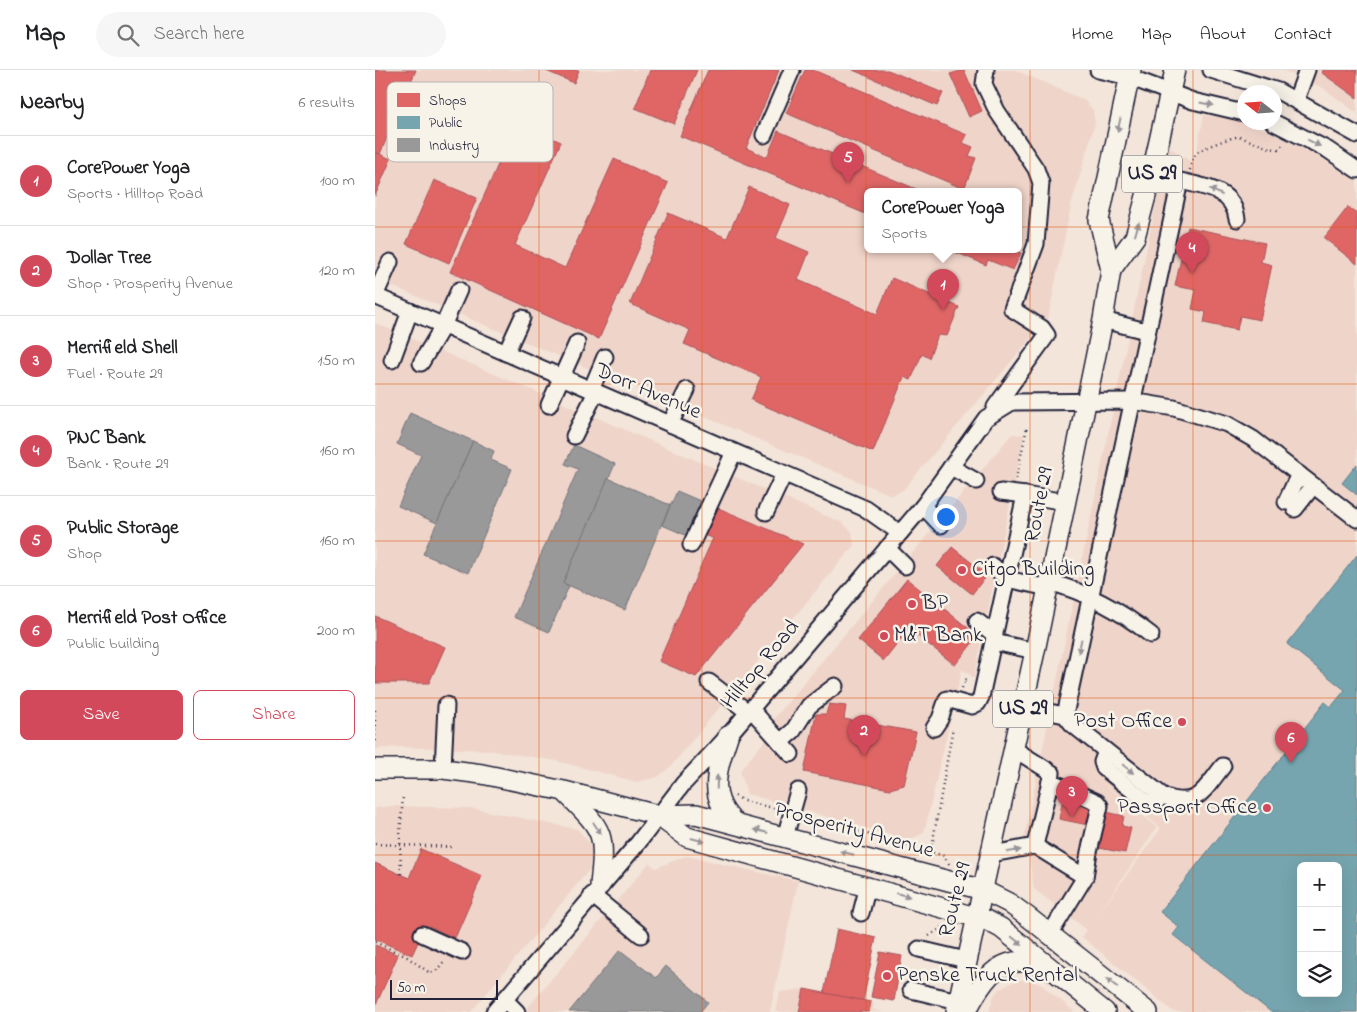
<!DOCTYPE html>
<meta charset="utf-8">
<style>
:root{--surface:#fff;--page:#f6f6f6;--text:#202124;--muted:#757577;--line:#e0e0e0;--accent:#d1495b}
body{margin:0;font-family:"Indie Flower",sans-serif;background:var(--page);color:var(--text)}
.controls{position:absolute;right:15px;bottom:15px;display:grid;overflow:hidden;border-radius:8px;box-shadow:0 5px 20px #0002}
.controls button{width:45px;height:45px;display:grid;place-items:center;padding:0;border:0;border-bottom:1px solid var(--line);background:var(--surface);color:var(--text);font:25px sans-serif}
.compass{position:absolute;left:862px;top:15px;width:45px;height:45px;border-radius:50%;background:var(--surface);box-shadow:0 5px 20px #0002;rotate:287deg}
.scale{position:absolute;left:15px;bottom:12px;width:108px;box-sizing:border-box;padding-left:5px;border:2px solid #22223b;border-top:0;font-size:14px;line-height:18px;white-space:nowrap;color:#22223b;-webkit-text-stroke:4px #f7f3e8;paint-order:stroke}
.you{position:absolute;left:570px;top:446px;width:18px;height:18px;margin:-12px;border:4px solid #fff;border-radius:50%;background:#1a73e8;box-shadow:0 0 0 8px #1a73e833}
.badge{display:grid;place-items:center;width:32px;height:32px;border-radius:50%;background:var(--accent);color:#fff;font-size:16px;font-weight:700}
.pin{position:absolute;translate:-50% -41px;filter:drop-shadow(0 1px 2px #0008)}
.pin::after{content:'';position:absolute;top:26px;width:18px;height:15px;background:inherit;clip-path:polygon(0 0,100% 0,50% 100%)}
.popup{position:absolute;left:489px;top:118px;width:158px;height:65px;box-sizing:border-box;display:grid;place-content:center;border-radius:8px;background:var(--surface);filter:drop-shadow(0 1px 4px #0005);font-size:16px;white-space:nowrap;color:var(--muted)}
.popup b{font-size:19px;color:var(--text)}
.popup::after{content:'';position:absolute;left:50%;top:100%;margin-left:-10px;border:10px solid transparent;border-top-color:var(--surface)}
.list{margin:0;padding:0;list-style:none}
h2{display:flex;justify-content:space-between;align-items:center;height:65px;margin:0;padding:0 20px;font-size:21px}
h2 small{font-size:16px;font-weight:400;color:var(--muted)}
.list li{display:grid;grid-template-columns:32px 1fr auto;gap:15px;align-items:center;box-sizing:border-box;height:90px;padding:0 20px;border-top:1px solid var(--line)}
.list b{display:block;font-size:19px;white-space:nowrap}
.list p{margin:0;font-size:16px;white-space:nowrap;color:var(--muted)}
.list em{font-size:16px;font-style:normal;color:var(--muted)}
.actions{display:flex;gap:10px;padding:15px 20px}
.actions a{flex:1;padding:11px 0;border:1px solid var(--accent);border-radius:8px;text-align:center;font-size:18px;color:var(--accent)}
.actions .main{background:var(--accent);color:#fff}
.icon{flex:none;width:28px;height:28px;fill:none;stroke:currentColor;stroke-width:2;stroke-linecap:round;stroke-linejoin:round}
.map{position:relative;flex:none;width:982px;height:942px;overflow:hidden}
header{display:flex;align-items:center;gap:30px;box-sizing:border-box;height:70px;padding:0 25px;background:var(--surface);border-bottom:1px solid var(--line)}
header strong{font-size:24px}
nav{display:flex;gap:28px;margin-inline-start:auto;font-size:18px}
.search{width:350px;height:45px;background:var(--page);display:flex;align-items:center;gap:12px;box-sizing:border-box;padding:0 18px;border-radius:28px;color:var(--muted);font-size:19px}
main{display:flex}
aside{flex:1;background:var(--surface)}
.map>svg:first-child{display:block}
</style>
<header>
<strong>Map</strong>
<div class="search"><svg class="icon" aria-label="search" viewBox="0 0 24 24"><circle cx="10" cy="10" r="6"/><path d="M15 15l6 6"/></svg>Search here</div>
<nav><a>Home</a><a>Map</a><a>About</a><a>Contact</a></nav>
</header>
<main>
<aside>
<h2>Nearby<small>6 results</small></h2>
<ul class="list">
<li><span class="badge">1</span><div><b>CorePower Yoga</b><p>Sports · Hilltop Road</p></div><em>100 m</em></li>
<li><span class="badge">2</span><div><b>Dollar Tree</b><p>Shop · Prosperity Avenue</p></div><em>120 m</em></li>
<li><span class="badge">3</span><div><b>Merrifield Shell</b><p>Fuel · Route 29</p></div><em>150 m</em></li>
<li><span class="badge">4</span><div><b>PNC Bank</b><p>Bank · Route 29</p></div><em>160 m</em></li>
<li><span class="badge">5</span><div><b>Public Storage</b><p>Shop</p></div><em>160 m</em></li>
<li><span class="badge">6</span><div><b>Merrifield Post Office</b><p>Public building</p></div><em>200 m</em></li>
</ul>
<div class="actions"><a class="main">Save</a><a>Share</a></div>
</aside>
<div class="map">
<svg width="982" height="942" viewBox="0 0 982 942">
<rect width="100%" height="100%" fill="#f3e5da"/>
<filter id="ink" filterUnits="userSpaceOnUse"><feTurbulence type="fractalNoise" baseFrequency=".02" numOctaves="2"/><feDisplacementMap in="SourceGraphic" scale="10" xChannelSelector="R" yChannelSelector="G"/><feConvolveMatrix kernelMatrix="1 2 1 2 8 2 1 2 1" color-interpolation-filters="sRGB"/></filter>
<g filter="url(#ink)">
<g fill="#efd4c9" fill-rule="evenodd">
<path d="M 0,0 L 640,0 L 709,30 L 718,40 L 720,53 L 696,136 L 673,248 L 528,420 L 516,425 L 0,209 ZM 493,121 L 643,121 L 643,179 L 493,179 Z"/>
<path d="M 907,0 L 982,0 L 982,43 L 948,18 Z"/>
<path d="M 829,45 L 855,48 L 889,59 L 932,80 L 982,111 L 982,942 L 799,942 L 707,867 L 712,860 L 659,819 L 653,783 L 646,783 L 793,76 L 819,94 ZM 711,700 L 786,758 L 722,846 L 782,757 ZM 926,796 L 963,796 L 963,923 L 926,923 Z"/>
<path d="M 0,253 L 468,453 L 477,462 L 479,475 L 296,696 L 283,707 L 262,712 L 182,691 L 112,680 L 25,677 L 0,679 Z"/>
<path d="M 637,364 L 649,365 L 599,608 L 587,599 L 549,763 L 533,770 L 372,724 L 365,701 L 403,654 L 398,650 Z"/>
<path d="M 17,736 L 95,738 L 202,759 L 218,777 L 214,800 L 96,942 L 0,942 L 0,738 Z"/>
<path d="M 311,786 L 423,811 L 395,942 L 149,942 L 274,793 L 281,798 Z"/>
<path d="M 642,910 L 654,910 L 665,914 L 700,942 L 614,942 L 619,925 L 625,919 Z"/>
<path d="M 429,919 L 499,933 L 498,940 L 509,942 L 401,942 L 405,922 Z"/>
</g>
<g fill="#e06666" stroke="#a75259">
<path d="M 0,0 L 41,0 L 5,84 L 0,82 Z"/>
<path d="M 169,0 L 204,0 L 199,13 Z"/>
<path d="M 275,0 L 322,0 L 299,54 L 260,38 Z"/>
<path d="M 333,0 L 404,0 L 371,78 L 392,87 L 403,61 L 546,121 L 493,121 L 493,145 L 305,66 Z"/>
<path d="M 430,0 L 438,0 L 592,65 L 588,73 L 598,77 L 594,86 L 601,88 L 589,119 L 411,43 Z"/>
<path d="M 478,0 L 513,0 L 568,23 L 562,36 Z"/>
<path d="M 589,0 L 607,41 L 594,47 L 575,4 Z"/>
<path d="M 948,0 L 982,0 L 982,28 L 947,3 Z"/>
<path d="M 142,52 L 186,72 L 140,175 L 190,198 L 239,89 L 293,113 L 224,269 L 75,202 Z"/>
<path d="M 0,82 L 16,89 L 0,126 Z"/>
<path d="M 59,110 L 102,128 L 74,193 L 31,174 Z"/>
<path d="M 374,117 L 415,135 L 401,168 L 434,182 L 423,210 L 502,244 L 517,208 L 584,237 L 572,266 L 563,265 L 554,288 L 547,284 L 536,310 L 529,307 L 498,382 L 376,330 L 386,307 L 309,274 L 315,260 L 255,234 L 293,143 L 352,168 Z"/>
<path d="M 973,137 L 982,144 L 982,194 L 949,168 Z"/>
<path d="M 813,157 L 890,173 L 886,192 L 897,195 L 885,250 L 865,246 L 862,260 L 829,253 L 831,242 L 817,239 L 821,220 L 800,216 Z"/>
<path d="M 573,179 L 635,179 L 646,183 L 638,200 L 613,190 L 611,195 Z"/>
<path d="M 341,437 L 428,474 L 321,607 L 284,591 L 338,468 L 328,465 Z"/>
<path d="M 577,477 L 612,505 L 597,524 L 562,496 Z"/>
<path d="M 532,509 L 603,566 L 580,595 L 534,559 L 509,591 L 483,570 Z"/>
<path d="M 0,546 L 70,577 L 54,613 L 0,613 Z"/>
<path d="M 454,634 L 471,636 L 469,649 L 541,662 L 529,715 L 515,719 L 429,702 L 441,644 L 451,644 Z"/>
<path d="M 688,728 L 722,736 L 718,756 L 684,749 Z"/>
<path d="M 727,741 L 749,746 L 747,756 L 756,758 L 750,783 L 719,777 Z"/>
<path d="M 46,779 L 107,806 L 80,868 L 51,855 L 37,885 L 0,869 L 0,793 L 34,808 Z"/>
<path d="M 462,859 L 501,868 L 488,931 L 449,923 Z"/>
<path d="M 0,875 L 23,885 L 0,937 Z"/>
<path d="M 505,882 L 527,886 L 519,931 L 496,927 Z"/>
<path d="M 429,919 L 496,932 L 494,942 L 424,942 Z"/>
</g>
<g fill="#76a5af" stroke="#5d7e8c" fill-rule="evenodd">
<path d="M 982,394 L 982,425 L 967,413 Z"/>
<path d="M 982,485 L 982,942 L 896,942 L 798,865 L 804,857 L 785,842 L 950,632 L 956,637 L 970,620 L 912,574 ZM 926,796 L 963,796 L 963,923 L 926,923 Z"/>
</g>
<g fill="#999" stroke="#75757d">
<path d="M 35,343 L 98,371 L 62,453 L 23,436 L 46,385 L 22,374 Z"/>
<path d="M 98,371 L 119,381 L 116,390 L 137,399 L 93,503 L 48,484 Z"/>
<path d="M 199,375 L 240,394 L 188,513 L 194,516 L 174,562 L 139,547 L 203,399 L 190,394 Z"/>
<path d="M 233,408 L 295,435 L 250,540 L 188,513 Z"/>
<path d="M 302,421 L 330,433 L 315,467 L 287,455 Z"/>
<path d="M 245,880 L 281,908 L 291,896 L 333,932 L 325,942 L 194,942 Z"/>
</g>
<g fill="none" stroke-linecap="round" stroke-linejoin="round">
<defs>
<g id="minor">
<path d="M 611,0 L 609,14 L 622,41 L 661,99 L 666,113 L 661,174 L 637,239 L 667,258 L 672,265 L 620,337"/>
<path d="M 723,0 L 754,7 L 818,31 L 869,43"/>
<path d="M 836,0 L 903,21 L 982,65"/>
<path d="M 921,30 L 932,0"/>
<path d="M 898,52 L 953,80 L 982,100"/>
<path d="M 389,65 L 417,0"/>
<path d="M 0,226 L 491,439 L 525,463"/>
<path d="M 0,226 L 15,192"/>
<path d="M 728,250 L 771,261"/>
<path d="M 131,283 L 147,248"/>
<path d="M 17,290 L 35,241"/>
<path d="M 46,293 L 68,256 L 84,220"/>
<path d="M 216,320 L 230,287"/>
<path d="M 174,335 L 202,273"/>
<path d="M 295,354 L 312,320"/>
<path d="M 199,366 L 221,322"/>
<path d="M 576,397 L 601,411"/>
<path d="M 626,422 L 650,425"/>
<path d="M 911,432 L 924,404"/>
<path d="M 548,436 L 566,455"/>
<path d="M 920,439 L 938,416"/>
<path d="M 391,442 L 409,404"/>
<path d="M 316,475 L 359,382"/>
<path d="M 512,478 L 530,496"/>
<path d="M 618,496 L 632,509 L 673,518"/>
<path d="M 674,512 C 711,522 747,542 776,565"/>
<path d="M 602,551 L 620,565"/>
<path d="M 619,572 L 660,581"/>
<path d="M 334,612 L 373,642"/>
<path d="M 648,637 L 690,645"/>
<path d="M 376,639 L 416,684"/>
<path d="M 559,658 L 565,649 L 572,629 L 597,636 L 603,633 L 606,627 L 650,425 L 690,432"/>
<path d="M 405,672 L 418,661 L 434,636 L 460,616"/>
<path d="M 639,679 L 677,703 L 660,776"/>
<path d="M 731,681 L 727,692 L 729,698 L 773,733 L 780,732 L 788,726"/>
<path d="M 848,696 C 828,721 822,739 788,726 L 697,654 L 690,645 L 805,111 C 830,117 858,119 862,149"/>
<path d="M 68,699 L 71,635"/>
<path d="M 675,711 L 722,732 L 725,736 L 714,782 L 710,807"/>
<path d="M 410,767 L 423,721"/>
<path d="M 617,784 L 660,776 L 710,807 L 675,864"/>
<path d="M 217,825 L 266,865"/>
<path d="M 486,843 L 493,816"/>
<path d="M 47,864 L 87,882"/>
<path d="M 544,879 L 591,890"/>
<path d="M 536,920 L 583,931"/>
<path d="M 129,929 L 142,942"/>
<path d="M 119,942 L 263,773 L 308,714 L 353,666 L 548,436 L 611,348 L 637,332 L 757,331 L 799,338 L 852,354 L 878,369 L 982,449"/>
</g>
<g id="major">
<path d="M 736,200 L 760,167 L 775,111 L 800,0"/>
<path d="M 353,666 C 342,700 331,727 361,754"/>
<path d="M 0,699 L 68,699 L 107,704 L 189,721 L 282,745 L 321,744 L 608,820 L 634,833 L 653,847 L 773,942"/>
<path d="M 190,722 C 228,761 231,760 225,815"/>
<path d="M 282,745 L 312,767 L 611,850 L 626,858 L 730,942"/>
<path d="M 581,942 L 660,581 L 728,250 L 736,200 L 724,150 L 756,0"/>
<path d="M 591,942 C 609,907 628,878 672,898"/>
</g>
</defs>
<use href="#minor" stroke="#22223b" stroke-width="19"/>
<use href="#major" stroke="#22223b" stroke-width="22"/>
<g stroke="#22223b" stroke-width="2.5" stroke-dasharray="1 4" stroke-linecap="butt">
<path d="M 815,100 C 816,93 818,86 823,82 C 825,79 859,66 862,67 C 875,69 887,77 900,79 L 904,79 L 908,75"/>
<path d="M 641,409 L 652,357"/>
<path d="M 587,618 L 590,609 L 595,611"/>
<path d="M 0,640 L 0,672"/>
<path d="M 360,726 L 369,731 L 402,739"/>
<path d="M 435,748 L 556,782"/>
<path d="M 0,774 L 78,777"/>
<path d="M 574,794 L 569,786 L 556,782 L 578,657"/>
<path d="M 26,804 L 25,765 L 28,726"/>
<path d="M 554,866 L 568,857"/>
<path d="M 0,872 L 32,887 L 55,903 L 61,901 L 70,890"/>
</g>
<use href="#minor" stroke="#f7f3e8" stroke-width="15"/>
<use href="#major" stroke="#f7f3e8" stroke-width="19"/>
</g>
<defs><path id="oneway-solid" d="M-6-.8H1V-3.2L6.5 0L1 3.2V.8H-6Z" transform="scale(1.25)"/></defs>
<g fill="#97959a">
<use href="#oneway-solid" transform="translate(832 34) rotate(11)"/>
<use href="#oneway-solid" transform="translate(744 55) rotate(102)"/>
<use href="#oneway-solid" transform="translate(939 73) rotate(27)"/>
<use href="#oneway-solid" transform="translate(841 122) rotate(-153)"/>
<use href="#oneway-solid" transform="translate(762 159) rotate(-73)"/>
<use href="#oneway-solid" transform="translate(705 576) rotate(102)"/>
<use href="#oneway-solid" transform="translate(753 699) rotate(39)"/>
<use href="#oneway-solid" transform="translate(342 712) rotate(-88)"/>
<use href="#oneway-solid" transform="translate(222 758) rotate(57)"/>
<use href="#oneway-solid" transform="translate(386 761) rotate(-165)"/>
<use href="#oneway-solid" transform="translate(323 770) rotate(15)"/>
<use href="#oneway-solid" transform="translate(639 781) rotate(-9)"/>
<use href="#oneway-solid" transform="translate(472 783) rotate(-166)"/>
<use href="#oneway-solid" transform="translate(528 825) rotate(15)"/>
<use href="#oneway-solid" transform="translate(642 871) rotate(39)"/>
<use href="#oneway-solid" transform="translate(737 913) rotate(-142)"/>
</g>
</g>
<path fill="none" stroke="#de560e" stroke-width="1" stroke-opacity="0.55" d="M 164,0 L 164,942M 327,0 L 327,942M 491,0 L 491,942M 655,0 L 655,942M 818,0 L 818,942M 0,157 L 982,157M 0,314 L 982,314M 0,471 L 982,471M 0,628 L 982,628M 0,785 L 982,785"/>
<g fill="#d1495b" stroke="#f7f3e8" stroke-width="2">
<circle cx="587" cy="500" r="5"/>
<circle cx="537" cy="534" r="5"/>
<circle cx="509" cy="566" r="5"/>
<circle cx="807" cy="652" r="5"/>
<circle cx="892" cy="738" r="5"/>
<circle cx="512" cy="906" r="5"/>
</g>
<g text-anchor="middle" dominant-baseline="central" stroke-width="5" stroke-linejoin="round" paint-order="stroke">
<g fill="#f7f3e8" stroke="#62616f" stroke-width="1">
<rect x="747" y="85.5" width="60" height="37" rx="4"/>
<rect x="618" y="620.5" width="60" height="37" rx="4"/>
</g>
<g font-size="21" font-weight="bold" fill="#22223b">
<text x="777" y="104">US 29</text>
<text x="648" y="639">US 29</text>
</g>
<g font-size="22" fill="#22223b" stroke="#f7f3e8">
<text transform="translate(273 322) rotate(23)">Dorr Avenue</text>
<text transform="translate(665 435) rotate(-79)">Route 29</text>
<text transform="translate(386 595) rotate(-50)">Hilltop Road</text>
<text transform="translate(479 761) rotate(15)">Prosperity Avenue</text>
<text transform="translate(581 830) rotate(-76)">Route 29</text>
</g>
<g font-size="22" fill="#22223b" stroke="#f7f3e8" text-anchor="start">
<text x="597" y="500">Citgo Building</text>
<text x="547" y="534">BP</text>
<text x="519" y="566">M&amp;T Bank</text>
<text x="797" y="652" text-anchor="end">Post Office</text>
<text x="882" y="738" text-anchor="end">Passport Office</text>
<text x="522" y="906">Penske Truck Rental</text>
</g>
</g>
<rect x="12" y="12" width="166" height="80" rx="8" fill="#f7f3e8" stroke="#b7b4b4" stroke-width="1"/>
<rect x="22" y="23" width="23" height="14" fill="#e06666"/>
<rect x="22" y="46" width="23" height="13" fill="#76a5af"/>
<rect x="22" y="68" width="23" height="14" fill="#999"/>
<g font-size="14" fill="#22223b">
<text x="54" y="35">Shops</text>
<text x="54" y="57">Public</text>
<text x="54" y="80">Industry</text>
</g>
</svg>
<div class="controls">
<button>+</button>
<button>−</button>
<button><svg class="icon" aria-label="layers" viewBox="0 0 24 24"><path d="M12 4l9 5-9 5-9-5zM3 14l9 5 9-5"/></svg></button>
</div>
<svg class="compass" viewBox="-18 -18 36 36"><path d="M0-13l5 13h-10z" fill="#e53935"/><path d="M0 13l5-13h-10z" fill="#757577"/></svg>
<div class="scale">50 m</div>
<div class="you"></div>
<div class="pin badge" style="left:568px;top:240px">1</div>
<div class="popup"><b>CorePower Yoga</b>Sports</div>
<div class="pin badge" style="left:489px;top:686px">2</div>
<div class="pin badge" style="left:697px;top:747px">3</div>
<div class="pin badge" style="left:817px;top:203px">4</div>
<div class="pin badge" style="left:473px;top:113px">5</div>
<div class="pin badge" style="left:916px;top:693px">6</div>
</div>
</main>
